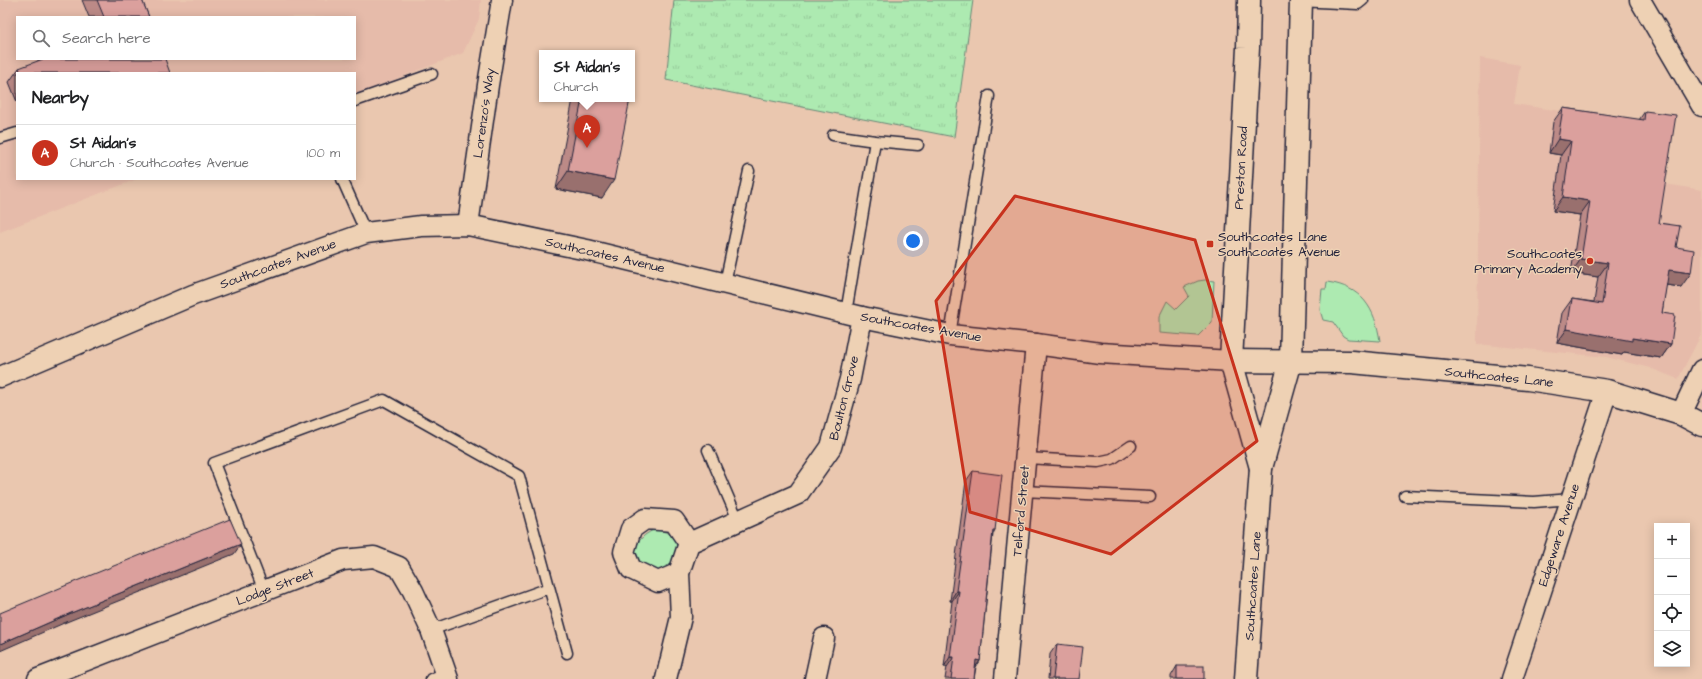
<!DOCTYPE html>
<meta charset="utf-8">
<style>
:root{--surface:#fff;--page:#f6f6f6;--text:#202124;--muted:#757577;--line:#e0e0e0;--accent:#c8321e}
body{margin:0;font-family:"Architects Daughter",sans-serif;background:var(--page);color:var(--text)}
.controls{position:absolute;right:12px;bottom:12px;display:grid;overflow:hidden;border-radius:0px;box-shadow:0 2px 10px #0003}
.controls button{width:36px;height:36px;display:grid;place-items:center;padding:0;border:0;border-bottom:1px solid var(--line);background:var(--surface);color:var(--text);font:20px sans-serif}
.you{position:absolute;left:913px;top:241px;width:14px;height:14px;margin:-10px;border:3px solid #fff;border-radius:50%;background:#1a73e8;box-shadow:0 0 0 6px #1a73e833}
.badge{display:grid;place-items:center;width:26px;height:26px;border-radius:50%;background:var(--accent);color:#fff;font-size:13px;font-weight:700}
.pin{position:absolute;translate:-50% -33px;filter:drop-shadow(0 1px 2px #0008)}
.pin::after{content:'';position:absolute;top:21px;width:14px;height:12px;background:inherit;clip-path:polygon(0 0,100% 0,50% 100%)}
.popup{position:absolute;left:539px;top:50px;width:96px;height:52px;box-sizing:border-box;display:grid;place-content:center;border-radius:0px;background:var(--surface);filter:drop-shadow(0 1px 3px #0005);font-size:13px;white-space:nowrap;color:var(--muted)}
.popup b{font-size:15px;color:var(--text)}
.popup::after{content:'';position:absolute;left:50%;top:100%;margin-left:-8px;border:8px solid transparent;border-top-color:var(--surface)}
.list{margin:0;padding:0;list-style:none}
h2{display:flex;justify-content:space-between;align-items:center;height:52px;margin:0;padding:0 16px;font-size:17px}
h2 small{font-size:13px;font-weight:400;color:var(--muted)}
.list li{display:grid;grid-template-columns:26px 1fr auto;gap:12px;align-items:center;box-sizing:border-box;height:56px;padding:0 16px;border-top:1px solid var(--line)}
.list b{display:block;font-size:15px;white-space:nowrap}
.list p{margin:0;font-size:13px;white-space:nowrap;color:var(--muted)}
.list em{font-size:13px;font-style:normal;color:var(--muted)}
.icon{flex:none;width:22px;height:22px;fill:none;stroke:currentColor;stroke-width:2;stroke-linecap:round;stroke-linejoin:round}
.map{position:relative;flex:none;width:1702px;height:679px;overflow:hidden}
.search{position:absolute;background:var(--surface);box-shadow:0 2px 10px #0003;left:16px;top:16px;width:340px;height:44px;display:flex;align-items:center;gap:10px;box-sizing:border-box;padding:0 14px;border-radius:0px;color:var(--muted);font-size:15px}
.panel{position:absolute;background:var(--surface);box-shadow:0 2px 10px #0003;left:16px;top:72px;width:340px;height:108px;border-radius:0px}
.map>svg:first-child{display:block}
</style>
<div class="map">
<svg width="1702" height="679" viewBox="0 0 1702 679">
<defs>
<pattern id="park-tufts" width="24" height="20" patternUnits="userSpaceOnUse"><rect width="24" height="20" fill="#adeab1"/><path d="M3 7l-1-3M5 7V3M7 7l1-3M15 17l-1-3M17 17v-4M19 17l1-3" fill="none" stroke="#95c899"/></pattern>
</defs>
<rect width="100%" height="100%" fill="#eac7af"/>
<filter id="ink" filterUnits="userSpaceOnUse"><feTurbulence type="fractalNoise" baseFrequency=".025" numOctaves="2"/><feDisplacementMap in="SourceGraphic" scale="8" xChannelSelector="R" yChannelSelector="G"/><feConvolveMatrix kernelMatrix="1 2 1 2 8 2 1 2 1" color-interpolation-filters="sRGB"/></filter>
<g filter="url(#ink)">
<g fill="#e6bbaa" fill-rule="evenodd">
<path d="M 0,0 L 481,0 L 479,19 L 463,53 L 355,95 L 355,73 L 17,73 L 17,179 L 137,179 L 0,232 ZM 17,17 L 355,17 L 355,59 L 17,59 Z"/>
<path d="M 1480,58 L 1520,65 L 1514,104 L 1661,126 L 1653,182 L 1702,190 L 1702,333 L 1678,379 L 1650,368 L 1606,357 L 1477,344 Z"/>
</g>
<g fill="#adeab1" stroke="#688676">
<path d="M 1205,280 L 1214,281 L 1212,322 L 1198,336 L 1159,333 L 1159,317 L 1167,301 L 1176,309 L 1189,296 L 1184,287 L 1198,281 Z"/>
<path d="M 1327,282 C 1362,287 1375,308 1380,341 L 1348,339 L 1343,336 L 1333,322 L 1323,320 L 1320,310 L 1322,289 L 1326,289 Z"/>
<path d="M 654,530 C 666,530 673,535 679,546 L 671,569 L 655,573 C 650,570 642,567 639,563 C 629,549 641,535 654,530 Z"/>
</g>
<path fill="url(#park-tufts)" stroke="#688676" d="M 674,0 L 973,0 L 954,137 L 666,80 Z"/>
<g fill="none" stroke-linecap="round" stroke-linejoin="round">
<defs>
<g id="service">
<path d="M 1299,1 L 1358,4 L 1363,0"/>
<path d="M 355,101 L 432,74"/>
<path d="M 833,135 L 875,141 L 918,145"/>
<path d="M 0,138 L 17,133"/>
<path d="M 342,179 L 366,233"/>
<path d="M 725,283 L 749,171"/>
<path d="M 846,313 L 875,141"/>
<path d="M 950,335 L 989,96"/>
<path d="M 708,450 L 738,520"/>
<path d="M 1026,458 L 1098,462 L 1112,459 L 1131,446"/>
<path d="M 1022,491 L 1150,497"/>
<path d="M 1405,496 L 1534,502 L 1571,499"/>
<path d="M 264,591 L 214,463 L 384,400 L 519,476 L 567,653"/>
<path d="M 431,630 L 549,588"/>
<path d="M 431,679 L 446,673"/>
</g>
<g id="minor">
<path d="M 1640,0 L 1702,106"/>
<path d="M 468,225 L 488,85 L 502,0"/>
<path d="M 0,377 L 193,295 L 366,233 L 421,226 L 468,225 L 587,250 L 862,317 L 950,335 L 1036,344 L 1100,353 L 1231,361"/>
<path d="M 1681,414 L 1702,370"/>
<path d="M 679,573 L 658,582 L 631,569 L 624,552 L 631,529 L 645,519 L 674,521 L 689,543"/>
<path d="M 38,679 L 343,560 L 374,557 L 399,567 L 413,591 L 431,630 L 448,679"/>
<path d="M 666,679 L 681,617 L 679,573 L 689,543 L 798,494 L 831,447 L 850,379 L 862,317"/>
<path d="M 815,679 L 824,638"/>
<path d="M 1005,679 L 1036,344"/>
<path d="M 1512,679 L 1607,391"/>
</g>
<g id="tertiary">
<path d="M 1249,0 L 1248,48 L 1231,361 L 1261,468"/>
<path d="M 1231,361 L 1352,362 L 1528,379 L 1607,391 L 1681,414 L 1702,425"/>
<path d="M 1246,679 L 1261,468 L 1291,361 L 1301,0"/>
</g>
</defs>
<use href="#service" stroke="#22223b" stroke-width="13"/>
<use href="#minor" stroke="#22223b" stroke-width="23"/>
<use href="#tertiary" stroke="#22223b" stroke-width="25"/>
<use href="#service" stroke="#eed1b4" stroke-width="10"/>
<use href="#minor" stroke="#eed1b4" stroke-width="20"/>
<use href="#tertiary" stroke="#eed1b4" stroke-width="22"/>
</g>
<g fill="#bc8a87" stroke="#22223b">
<path d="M 82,0 L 142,0 L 149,17 L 89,17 Z"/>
<path d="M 19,68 L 170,73 L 17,73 L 17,102 L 9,82 Z"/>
<path d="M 573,99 L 630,99 L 602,198 L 556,189 Z"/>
<path d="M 1563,108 L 1639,120 L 1645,111 L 1659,223 L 1676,247 L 1681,287 L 1666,285 L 1662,313 L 1671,344 L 1661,358 L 1624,352 L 1622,355 L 1557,343 L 1562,313 L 1572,299 L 1594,302 L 1598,277 L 1571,273 L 1580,215 L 1553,211 L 1561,155 L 1549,153 L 1553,122 Z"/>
<path d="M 973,471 L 995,530 L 993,534 L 980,661 L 976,667 L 974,679 L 945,679 L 947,667 L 944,667 L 952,601 L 950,601 L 966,481 Z"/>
<path d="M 1057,644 L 1079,679 L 1048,679 L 1050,654 Z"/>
<path d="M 1177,666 L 1204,679 L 1171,679 L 1171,676 Z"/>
</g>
<g fill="#99706e" stroke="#22223b">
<path d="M 1558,139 L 1571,141 L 1561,155 L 1549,153 Z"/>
<path d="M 568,171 L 614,180 L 602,198 L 556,189 Z"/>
<path d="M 1563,197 L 1590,201 L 1580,215 L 1553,211 Z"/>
<path d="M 1581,259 L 1608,263 L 1598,277 L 1571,273 Z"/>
<path d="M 1669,270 L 1691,273 L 1681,287 L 1659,284 Z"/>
<path d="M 1567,329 L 1632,338 L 1671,344 L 1661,358 L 1624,352 L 1622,355 L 1557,343 Z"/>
<path d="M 241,544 L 234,554 L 64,623 L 0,651 L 0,644 L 71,613 Z"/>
<path d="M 956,591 L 959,591 L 952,601 L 950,601 Z"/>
<path d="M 950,657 L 954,657 L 947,667 L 944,667 Z"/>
<path d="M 976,660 L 980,661 L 973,670 Z"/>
</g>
<g fill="#dba09d" stroke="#22223b">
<path d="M 97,0 L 142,0 L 149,17 L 104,17 Z"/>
<path d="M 43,59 L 165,59 L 170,73 L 21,73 L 19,68 Z"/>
<path d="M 582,99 L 630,99 L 614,180 L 568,171 Z"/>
<path d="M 1563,108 L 1644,120 L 1645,111 L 1676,115 L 1659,223 L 1680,226 L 1676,247 L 1694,250 L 1691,273 L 1669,270 L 1662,313 L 1675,315 L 1671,344 L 1632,338 L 1632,341 L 1567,329 L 1572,299 L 1602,304 L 1608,263 L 1581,259 L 1590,201 L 1563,197 L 1571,141 L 1558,139 Z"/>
<path d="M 973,471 L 1002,475 L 995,530 L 993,530 L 980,661 L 976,660 L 974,679 L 951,679 L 954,657 L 950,657 L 959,591 L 956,591 Z"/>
<path d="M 230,519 L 241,544 L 71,613 L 0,644 L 0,613 L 79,580 Z"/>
<path d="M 1057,644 L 1083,647 L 1079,679 L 1053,679 Z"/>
<rect x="1177" y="666" width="27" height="13"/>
</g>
</g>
<path fill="#c8321e" fill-opacity="0.2" stroke="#c8321e" stroke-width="3" stroke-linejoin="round" d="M 1015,196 L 1195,240 L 1257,441 L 1111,554 L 970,512 L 936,301 Z"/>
<g fill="#c8321e" stroke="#eed1b4" stroke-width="1.5">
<rect x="1206" y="240" width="8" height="8" rx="2"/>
<circle cx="1590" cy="261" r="4"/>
</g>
<g text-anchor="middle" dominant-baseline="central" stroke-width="3" stroke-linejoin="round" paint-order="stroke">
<g font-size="13" fill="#22223b" stroke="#eed1b4">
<text transform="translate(484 113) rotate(-82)">Lorenzo's Way</text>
<text transform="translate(1241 168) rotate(-87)">Preston Road</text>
<text transform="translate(605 255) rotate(13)">Southcoates Avenue</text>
<text transform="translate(278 264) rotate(-20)">Southcoates Avenue</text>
<text transform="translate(921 327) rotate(10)">Southcoates Avenue</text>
<text transform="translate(1499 377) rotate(6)">Southcoates Lane</text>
<text transform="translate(844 398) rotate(-76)">Boulton Grove</text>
<text transform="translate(1021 511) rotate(-85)">Telford Street</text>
<text transform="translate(1559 535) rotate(-72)">Edgeware Avenue</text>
<text transform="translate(1253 586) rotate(-86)">Southcoates Lane</text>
<text transform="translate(275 587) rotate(-21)">Lodge Street</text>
</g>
<g font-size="13" fill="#22223b" stroke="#eed1b4" text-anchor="start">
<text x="1218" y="237">Southcoates Lane<tspan x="1218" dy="15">Southcoates Avenue</tspan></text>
<text x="1582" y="254" text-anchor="end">Southcoates<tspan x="1582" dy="15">Primary Academy</tspan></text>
</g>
</g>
</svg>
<div class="controls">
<button>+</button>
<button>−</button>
<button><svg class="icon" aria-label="locate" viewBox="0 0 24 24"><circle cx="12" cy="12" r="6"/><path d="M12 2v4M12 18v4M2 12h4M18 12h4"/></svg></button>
<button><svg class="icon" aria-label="layers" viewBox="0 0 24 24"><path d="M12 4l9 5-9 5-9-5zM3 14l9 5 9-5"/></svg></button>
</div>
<div class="you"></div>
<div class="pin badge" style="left:587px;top:148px">A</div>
<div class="popup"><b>St Aidan's</b>Church</div>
<div class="search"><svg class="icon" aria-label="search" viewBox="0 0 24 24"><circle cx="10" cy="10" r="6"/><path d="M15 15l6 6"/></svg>Search here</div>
<section class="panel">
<h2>Nearby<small></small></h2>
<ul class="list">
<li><span class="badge">A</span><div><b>St Aidan's</b><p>Church · Southcoates Avenue</p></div><em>100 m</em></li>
</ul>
</section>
</div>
